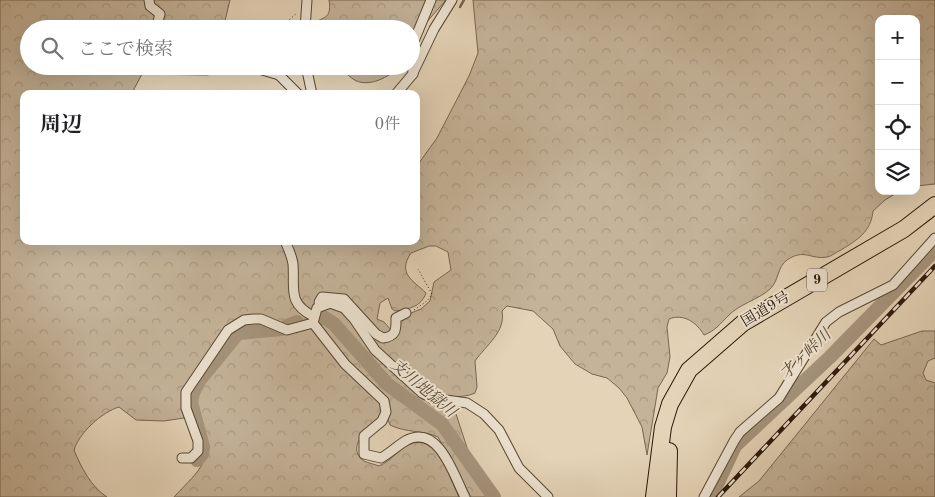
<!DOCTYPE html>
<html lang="ja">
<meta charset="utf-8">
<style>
:root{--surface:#fff;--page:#f6f6f6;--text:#202124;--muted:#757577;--line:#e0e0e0}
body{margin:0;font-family:"Old Standard TT","Noto Serif JP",serif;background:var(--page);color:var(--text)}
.controls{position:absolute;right:15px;top:15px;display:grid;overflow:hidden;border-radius:10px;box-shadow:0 5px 20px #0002}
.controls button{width:45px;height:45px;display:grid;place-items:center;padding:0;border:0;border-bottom:1px solid var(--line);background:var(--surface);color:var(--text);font:25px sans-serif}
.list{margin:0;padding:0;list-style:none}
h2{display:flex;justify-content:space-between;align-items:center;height:65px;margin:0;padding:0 20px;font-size:21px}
h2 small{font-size:16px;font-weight:400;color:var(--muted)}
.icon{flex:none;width:28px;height:28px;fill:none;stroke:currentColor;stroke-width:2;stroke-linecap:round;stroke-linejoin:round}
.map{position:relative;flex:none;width:935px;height:497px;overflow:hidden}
.search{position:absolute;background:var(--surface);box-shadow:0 5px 20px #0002;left:20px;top:20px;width:400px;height:55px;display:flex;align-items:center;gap:12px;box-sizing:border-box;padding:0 18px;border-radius:28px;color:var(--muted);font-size:19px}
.panel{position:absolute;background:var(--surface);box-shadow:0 5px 20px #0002;left:20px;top:90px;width:400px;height:155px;border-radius:10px}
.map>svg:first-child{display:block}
</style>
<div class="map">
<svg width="935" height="497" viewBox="0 0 935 497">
<defs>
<pattern id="forest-crowns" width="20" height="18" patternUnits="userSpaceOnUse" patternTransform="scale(1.25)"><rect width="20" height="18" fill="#c4b399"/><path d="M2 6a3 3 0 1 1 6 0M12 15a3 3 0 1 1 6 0" fill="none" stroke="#a99982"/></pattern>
</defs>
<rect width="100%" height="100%" fill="#e4d3b7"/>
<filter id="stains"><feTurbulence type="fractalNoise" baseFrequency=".004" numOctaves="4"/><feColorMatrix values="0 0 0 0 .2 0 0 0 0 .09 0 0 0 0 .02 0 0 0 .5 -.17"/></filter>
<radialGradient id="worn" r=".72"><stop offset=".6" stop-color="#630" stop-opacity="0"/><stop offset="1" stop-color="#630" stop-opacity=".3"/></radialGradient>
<g fill="url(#forest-crowns)" stroke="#776651" fill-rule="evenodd">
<path d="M 0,0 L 230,0 L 223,29 L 29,29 L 29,66 L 219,68 L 208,75 L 142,74 L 133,91 L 152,94 L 24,94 L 24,241 L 416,241 L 416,167 L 437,138 L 469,76 L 478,53 L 473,0 L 935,0 L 935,184 L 916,186 L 916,19 L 879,19 L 879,191 L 900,191 L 885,200 L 873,211 C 871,232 857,240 841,250 C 836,252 832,256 827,257 C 811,260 804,248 787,260 C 777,267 779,281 770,289 C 758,300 739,304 728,316 C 720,324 715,331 704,335 C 697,323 684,313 669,319 L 667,327 L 670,357 L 667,373 L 658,388 L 647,455 L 642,427 L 627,398 L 619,388 L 607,378 L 592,374 L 575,364 L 560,346 L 553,329 L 533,311 L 507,306 L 502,311 C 506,332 486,345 475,361 L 477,387 L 475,393 C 460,400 442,394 426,399 L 430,404 L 456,414 L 476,475 L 490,497 L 471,497 L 469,494 L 438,437 C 423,430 406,433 390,425 L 387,417 C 372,422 343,447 364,461 C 368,463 374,464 379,466 C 391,461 397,451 408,445 C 436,429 449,478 459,497 L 174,497 C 202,467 214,462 200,419 L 197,416 L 164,421 L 136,420 L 119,407 C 102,412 79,433 74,450 C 81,467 91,487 107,497 L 0,497 ZM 429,246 L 436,246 L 448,252 L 451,270 L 434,282 L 430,301 L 421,309 L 401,317 L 391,330 L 384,322 L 377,319 L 380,303 L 388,298 L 392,309 L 395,311 C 409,309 421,307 426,293 C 413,280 397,274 411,253 Z"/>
<path d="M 329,0 L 446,0 L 411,40 L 411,29 L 310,29 C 318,14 333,24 329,0 Z"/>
<path d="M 338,66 L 400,66 C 390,77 367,89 353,79 C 348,76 344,70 338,66 Z"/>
<path d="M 922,331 L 935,331 L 935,358 L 928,361 L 923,373 L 926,380 L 935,383 L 935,497 L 739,497 L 759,481 L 874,339 L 881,345 Z"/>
</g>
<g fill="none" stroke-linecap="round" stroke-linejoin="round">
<path stroke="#74634e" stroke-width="2.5" d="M 460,7 L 464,0"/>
<g stroke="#a5947c" stroke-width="14">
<path d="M 319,318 L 325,318 L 334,324 L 387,384 L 442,424 L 494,497"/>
<path d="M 287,326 L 297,322"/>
<path d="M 197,460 L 202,454 L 203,447 L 191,402 L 193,393 L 198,382 L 238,333 L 282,329"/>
<path d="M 713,493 L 735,446 L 830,357 L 935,250"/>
</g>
<defs>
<g id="street">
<path d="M 149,0 L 150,6 L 160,14 L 156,29"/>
<path d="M 305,29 L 307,0"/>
<path d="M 249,66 L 279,75 L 298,94"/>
<path d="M 306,66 L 312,94"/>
<path d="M 413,74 L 412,46 L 431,0"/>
<path d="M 396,94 L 412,75 L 434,29 L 452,0"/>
<path d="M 285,241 C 288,248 292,256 293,264 C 295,288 287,303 313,316"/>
<path d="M 320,306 L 319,302 L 322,297 L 344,299 L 376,334 L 383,338 C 397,336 396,329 396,318 L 406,313"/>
<path d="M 182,458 L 191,458 L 198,451 L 198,441 L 186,408 L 186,392 L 228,330 L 244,320 L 254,319 L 261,319 L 287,330 L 313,323"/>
<path d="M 465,497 C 454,476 439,424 407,440 C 398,445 390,453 381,458 L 364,454 L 364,436 L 382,421 L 386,412 L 384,401 L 345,364 L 313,323 L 317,308 L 330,303 L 344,308 L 354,319 L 375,350 L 422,393 L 432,398 L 467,403 L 484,414 L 499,430 L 519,468 L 548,497"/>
<path d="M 704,497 L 734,441 L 740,432 L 779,398 L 826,322 L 839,312 L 893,285 L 935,238"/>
</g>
<g id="highway">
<path d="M 654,497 L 663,427 L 670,404 L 689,370 L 743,323 L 904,229 L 935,205"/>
<path d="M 668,497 L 669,451"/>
</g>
</defs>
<use href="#street" stroke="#584834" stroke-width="11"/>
<use href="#highway" stroke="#2a1909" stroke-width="18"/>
<g stroke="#2a1909" stroke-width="1" stroke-dasharray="1 2.5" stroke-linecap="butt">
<path d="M 279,29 L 297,13"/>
<path d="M 414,310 L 427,301 L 432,294 L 418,269"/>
</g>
<use href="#street" stroke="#ede2d0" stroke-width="9"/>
<use href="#highway" stroke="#e4d3b7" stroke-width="16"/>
<defs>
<path id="rail" d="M 718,497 L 935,266"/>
</defs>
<use href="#rail" stroke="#2a1909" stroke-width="4.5"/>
<use href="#rail" stroke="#ede2d0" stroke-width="2.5" stroke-dasharray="8" stroke-linecap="butt"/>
</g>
<g text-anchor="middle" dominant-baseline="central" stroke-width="4" stroke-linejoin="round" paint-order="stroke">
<rect fill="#ede2d0" stroke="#645545" stroke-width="1" x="807" y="268.5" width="20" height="23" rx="4"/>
<g font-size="14" font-weight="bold" fill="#2a1909">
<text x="817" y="280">9</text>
</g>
<g font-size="15" fill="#2a1909" stroke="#ede2d0">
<text transform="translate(766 310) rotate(-31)">国道9号</text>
</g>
<g font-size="16" font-style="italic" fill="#5b4a37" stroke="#ede2d0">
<text transform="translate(806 355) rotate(-44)">才ヶ峠川</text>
<text transform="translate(423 389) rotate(40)">支川地獄川</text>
</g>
</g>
<rect width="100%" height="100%" filter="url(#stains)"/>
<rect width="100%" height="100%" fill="url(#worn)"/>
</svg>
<div class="controls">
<button>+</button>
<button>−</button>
<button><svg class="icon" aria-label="locate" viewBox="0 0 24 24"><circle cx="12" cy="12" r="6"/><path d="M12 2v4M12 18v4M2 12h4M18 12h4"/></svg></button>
<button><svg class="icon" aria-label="layers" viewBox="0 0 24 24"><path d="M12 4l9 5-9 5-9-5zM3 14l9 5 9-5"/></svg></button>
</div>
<div class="search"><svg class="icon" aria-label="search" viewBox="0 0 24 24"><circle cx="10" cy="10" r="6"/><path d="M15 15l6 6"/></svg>ここで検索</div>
<section class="panel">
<h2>周辺<small>0件</small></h2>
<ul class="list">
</ul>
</section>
</div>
